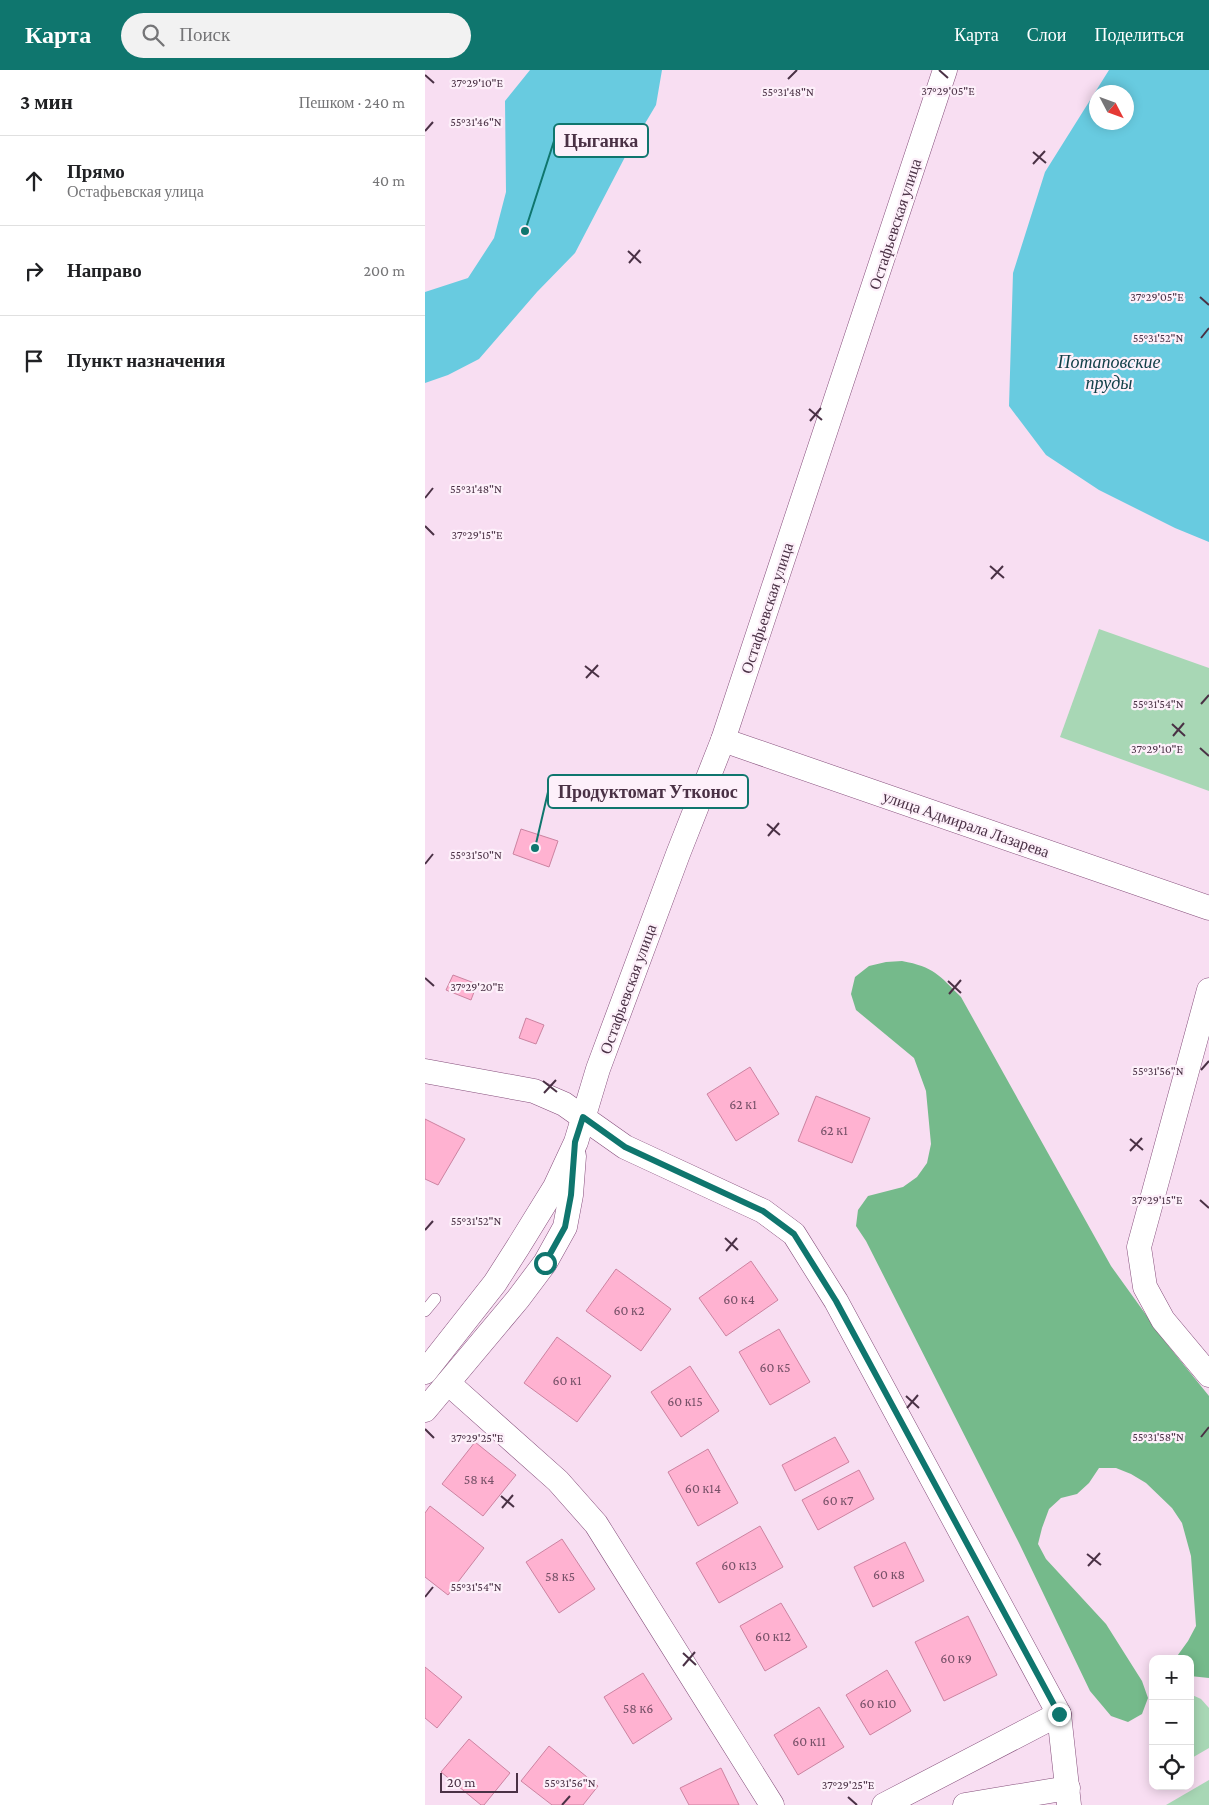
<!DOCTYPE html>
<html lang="ru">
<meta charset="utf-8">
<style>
:root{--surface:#fff;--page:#f2f2f2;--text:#202124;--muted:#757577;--line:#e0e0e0;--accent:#0f766e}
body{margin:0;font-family:"Crimson Pro",serif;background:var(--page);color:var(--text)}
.controls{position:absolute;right:15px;bottom:15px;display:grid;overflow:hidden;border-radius:10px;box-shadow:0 2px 12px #0003}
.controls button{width:45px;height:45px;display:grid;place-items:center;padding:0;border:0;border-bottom:1px solid var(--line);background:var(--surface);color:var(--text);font:25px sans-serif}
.compass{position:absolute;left:664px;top:15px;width:45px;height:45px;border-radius:50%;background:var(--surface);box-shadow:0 2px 12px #0003;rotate:131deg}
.scale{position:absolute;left:15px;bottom:12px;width:78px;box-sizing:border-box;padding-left:5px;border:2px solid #4a3145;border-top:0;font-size:14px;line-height:18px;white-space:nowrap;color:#4a3145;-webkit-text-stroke:4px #fdf0fa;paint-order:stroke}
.stop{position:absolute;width:15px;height:15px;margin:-11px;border:4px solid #0f766e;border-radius:50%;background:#fff}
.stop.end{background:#0f766e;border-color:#fff;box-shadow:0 1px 5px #0008}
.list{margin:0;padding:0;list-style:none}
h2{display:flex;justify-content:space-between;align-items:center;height:65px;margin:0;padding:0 20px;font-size:21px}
h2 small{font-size:16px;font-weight:400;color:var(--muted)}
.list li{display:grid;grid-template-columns:32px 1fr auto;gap:15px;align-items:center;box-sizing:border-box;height:90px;padding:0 20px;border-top:1px solid var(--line)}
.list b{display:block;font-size:19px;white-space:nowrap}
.list p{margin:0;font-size:16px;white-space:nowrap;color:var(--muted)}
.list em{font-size:16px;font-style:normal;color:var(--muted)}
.icon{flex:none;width:28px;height:28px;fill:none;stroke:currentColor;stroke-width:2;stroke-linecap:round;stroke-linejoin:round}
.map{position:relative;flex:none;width:784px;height:1735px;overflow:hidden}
header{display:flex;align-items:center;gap:30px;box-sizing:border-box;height:70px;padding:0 25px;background:var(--accent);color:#fff}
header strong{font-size:24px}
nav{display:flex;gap:28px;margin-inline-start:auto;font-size:18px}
.search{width:350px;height:45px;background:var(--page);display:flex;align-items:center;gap:12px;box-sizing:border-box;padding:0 18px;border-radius:28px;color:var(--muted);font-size:19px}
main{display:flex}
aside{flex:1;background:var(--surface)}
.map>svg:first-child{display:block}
</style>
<header>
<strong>Карта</strong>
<div class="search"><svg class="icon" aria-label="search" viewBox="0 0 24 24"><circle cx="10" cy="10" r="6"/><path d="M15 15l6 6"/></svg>Поиск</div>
<nav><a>Карта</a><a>Слои</a><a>Поделиться</a></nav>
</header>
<main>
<aside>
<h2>3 мин<small>Пешком · 240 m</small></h2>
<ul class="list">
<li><svg class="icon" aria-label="ahead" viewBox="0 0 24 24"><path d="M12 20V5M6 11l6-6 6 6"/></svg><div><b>Прямо</b><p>Остафьевская улица</p></div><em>40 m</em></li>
<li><svg class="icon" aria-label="right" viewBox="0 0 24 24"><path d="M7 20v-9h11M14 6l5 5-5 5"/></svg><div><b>Направо</b></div><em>200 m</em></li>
<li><svg class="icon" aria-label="arrive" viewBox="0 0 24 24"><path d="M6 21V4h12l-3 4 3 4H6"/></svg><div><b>Пункт назначения</b></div></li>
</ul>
</aside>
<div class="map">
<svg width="784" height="1735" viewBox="0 0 784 1735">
<rect width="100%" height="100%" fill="#f8def2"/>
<g fill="#a8d7b5">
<path d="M 674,559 L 784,598 L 784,721 L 635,667 Z"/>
<path d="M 765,1624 L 776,1629 L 784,1638 L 784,1678 L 765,1689 Z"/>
<path d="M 784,1710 L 784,1735 L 741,1735 Z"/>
</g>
<path fill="#75ba8b" d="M 477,891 C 509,897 514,905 536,927 L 686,1196 L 742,1274 L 784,1326 L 784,1608 L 765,1606 L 765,1589 L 750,1589 L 763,1571 L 771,1556 L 766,1486 L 757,1453 L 747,1438 L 721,1413 L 706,1404 L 691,1398 L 674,1398 L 664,1413 L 652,1424 L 636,1428 L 624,1439 L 617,1458 L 613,1474 L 621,1489 L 681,1554 L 717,1611 L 723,1628 L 717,1644 L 703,1652 L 686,1646 L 665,1621 L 595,1475 L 441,1171 L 431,1156 L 433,1140 L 443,1126 L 478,1117 L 492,1107 L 502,1093 L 506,1074 L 501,1021 L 489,988 L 431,940 L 426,924 L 430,907 L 444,896 L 461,892 Z"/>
<g fill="#68cbe0" fill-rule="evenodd">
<path d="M 105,0 L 237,0 L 231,35 L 200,87 L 150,183 L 112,222 L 54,289 L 23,305 L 0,313 L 0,222 L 43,208 L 69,168 L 81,122 L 80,31 Z"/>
<path d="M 684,0 L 784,0 L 784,472 L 750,458 L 674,420 L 621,385 L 584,336 L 588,203 L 620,102 ZM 672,22 L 702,22 L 702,52 L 672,52 Z"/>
</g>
<g fill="#ffb2d1" stroke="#cc83a1">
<path d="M 96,759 L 133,771 L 124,797 L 88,784 Z"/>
<path d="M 28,905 L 52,914 L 46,930 L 21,920 Z"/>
<path d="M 101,948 L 119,955 L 111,974 L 94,968 Z"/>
<path d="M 325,997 L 354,1044 L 311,1071 L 282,1024 Z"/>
<path d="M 391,1026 L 445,1048 L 427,1093 L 373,1071 Z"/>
<path d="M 0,1049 L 40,1069 L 13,1115 L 0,1109 Z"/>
<path d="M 326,1191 L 353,1230 L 301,1266 L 274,1228 Z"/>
<path d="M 191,1199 L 246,1239 L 216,1281 L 161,1241 Z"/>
<path d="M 354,1259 L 385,1312 L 345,1335 L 314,1282 Z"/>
<path d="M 132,1267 L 186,1306 L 152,1352 L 99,1313 Z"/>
<path d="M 265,1296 L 294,1341 L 256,1367 L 226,1322 Z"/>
<path d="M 410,1367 L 424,1392 L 370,1421 L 357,1395 Z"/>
<path d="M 50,1372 L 91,1405 L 58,1446 L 17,1414 Z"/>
<path d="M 283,1379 L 313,1433 L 273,1456 L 243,1402 Z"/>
<path d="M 434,1400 L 449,1429 L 393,1460 L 377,1430 Z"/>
<path d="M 5,1436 L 59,1478 L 23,1525 L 0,1507 L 0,1443 Z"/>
<path d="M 335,1456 L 358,1497 L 294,1533 L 271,1493 Z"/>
<path d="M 137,1469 L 170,1519 L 134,1543 L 101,1492 Z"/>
<path d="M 480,1472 L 499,1511 L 448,1537 L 429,1497 Z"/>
<path d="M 356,1533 L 382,1577 L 340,1601 L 315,1556 Z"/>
<path d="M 543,1546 L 572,1605 L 519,1631 L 490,1572 Z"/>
<path d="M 0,1597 L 37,1627 L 12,1658 L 0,1648 Z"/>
<path d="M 462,1600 L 486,1641 L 445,1665 L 421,1625 Z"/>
<path d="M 218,1603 L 247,1649 L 208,1674 L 179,1627 Z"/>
<path d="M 394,1637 L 419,1677 L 373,1705 L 349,1665 Z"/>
<path d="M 44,1669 L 85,1703 L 59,1735 L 56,1735 L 16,1702 Z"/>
<path d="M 124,1676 L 173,1716 L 158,1735 L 127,1735 L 96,1711 Z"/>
<path d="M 296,1698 L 314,1735 L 264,1735 L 255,1718 Z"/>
</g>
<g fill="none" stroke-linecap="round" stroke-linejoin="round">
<defs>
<path id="service" d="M 0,1241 L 10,1229"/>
<g id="minor">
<path d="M 298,670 L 784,838"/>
<path d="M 784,920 L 714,1177 L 720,1217 L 738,1250 L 784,1305"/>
<path d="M 0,1001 L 109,1021 L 139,1034 L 200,1077 L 338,1141 L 369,1164 L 411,1231 L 634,1644 L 644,1735"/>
<path d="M 0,1302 L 70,1213 L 93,1177 L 130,1117 L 151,1072 L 173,999 L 253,784 L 298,670 L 520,0"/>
<path d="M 23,1313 L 133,1411 L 171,1454 L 347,1735"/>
<path d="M 0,1340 L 93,1229 L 120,1193 L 140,1157 L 146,1125 L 149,1086"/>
<path d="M 459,1735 L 634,1644"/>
<path d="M 540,1735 L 643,1718"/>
</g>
</defs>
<use href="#service" stroke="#844d7a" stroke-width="12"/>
<use href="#minor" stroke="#844d7a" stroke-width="25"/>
<use href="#service" stroke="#fff" stroke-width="11"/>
<use href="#minor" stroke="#fff" stroke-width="24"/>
</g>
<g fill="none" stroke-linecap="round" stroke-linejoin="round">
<path stroke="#0f766e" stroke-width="6" d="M 120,1193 L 140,1157 L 146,1125 L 150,1072 L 158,1047 L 200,1077 L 338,1141 L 369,1164 L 411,1231 L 634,1644"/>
</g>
<path fill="none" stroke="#4a3145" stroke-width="2" d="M 514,0 L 523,8M 0,5 L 9,13M 363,9 L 372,0M 0,61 L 8,52M 608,82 L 621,93M 608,94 L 620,81M 203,181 L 216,193M 204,193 L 215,180M 775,227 L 784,235M 776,268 L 784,258M 384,339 L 397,350M 385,351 L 396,338M 0,428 L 8,418M 0,456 L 9,465M 565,496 L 579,508M 566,509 L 578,496M 160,596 L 174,607M 161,608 L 173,595M 776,634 L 784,625M 747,654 L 760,666M 748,666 L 759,653M 775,678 L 784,686M 342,754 L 355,765M 343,766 L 354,753M 0,794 L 8,784M 0,908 L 9,916M 523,911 L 536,923M 524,924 L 536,910M 776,1000 L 784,991M 118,1011 L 132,1022M 119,1023 L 131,1010M 705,1069 L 718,1080M 705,1081 L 717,1068M 775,1130 L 784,1138M 0,1160 L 8,1151M 300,1168 L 313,1180M 301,1181 L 312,1168M 481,1326 L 494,1338M 482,1338 L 493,1325M 0,1359 L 9,1368M 776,1367 L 784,1357M 76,1426 L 89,1437M 77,1438 L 88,1425M 662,1484 L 676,1495M 663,1496 L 675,1483M 0,1527 L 8,1517M 258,1583 L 271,1595M 258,1596 L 270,1582M 423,1727 L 432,1735M 137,1735 L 145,1726"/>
<g text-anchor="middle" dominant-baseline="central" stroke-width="4.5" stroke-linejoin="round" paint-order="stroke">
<g font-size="14" fill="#775168">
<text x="318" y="1034">62 к1</text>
<text x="409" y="1060">62 к1</text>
<text x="314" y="1229">60 к4</text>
<text x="204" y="1240">60 к2</text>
<text x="350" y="1297">60 к5</text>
<text x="142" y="1310">60 к1</text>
<text x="260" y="1331">60 к15</text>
<text x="54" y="1409">58 к4</text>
<text x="278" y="1418">60 к14</text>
<text x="413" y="1430">60 к7</text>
<text x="314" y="1495">60 к13</text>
<text x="464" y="1504">60 к8</text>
<text x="135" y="1506">58 к5</text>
<text x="348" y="1566">60 к12</text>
<text x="531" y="1588">60 к9</text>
<text x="453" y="1633">60 к10</text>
<text x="213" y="1638">58 к6</text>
<text x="384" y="1671">60 к11</text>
</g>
<g font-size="16" fill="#4a3145" stroke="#fdf0fa">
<text transform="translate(470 154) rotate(-72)">Остафьевская улица</text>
<text transform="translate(342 538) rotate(-72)">Остафьевская улица</text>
<text transform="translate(541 754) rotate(19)">улица Адмирала Лазарева</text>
<text transform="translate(203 919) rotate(-70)">Остафьевская улица</text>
</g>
<g font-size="18" font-style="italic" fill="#103e47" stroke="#fdf0fa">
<text x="684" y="292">Потаповские<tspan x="684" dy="21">пруды</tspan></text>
</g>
</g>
<g font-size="12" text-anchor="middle" fill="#4a3145" stroke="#fdf0fa" stroke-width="4.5" stroke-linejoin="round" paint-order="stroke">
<text x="52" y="17">37°29'10"E</text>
<text x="523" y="25">37°29'05"E</text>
<text x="363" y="26">55°31'48"N</text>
<text x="51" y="56">55°31'46"N</text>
<text x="732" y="231">37°29'05"E</text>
<text x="733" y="272">55°31'52"N</text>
<text x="51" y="423">55°31'48"N</text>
<text x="52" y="469">37°29'15"E</text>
<text x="733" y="638">55°31'54"N</text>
<text x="732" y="683">37°29'10"E</text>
<text x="51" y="789">55°31'50"N</text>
<text x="52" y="921">37°29'20"E</text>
<text x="733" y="1005">55°31'56"N</text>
<text x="732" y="1134">37°29'15"E</text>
<text x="51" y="1155">55°31'52"N</text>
<text x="733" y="1371">55°31'58"N</text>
<text x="52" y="1372">37°29'25"E</text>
<text x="51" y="1521">55°31'54"N</text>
<text x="145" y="1717">55°31'56"N</text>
<text x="423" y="1719">37°29'25"E</text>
</g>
<path fill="none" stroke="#0f766e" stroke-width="2" d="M100 161L129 71M110 778L123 722"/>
<g fill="#0f766e" stroke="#fdf0fa" stroke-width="2">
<circle cx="100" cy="161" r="5"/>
<circle cx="110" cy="778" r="5"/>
</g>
<g fill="#fdf0fa" stroke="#0f766e" stroke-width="2">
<rect x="129" y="54" width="94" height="33" rx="5"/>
<rect x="123" y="705" width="200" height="33" rx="5"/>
</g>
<g font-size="18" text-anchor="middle" font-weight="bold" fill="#4a3145">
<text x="176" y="77">Цыганка</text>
<text x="223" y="728">Продуктомат Утконос</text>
</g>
</svg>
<div class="controls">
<button>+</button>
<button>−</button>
<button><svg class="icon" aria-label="locate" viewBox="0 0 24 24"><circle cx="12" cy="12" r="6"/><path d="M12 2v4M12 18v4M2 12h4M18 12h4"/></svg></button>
</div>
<svg class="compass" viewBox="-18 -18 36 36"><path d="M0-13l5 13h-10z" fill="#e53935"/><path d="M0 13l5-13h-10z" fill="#757577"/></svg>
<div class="scale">20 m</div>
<div class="stop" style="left:120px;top:1193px"></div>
<div class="stop end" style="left:634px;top:1644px"></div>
</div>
</main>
